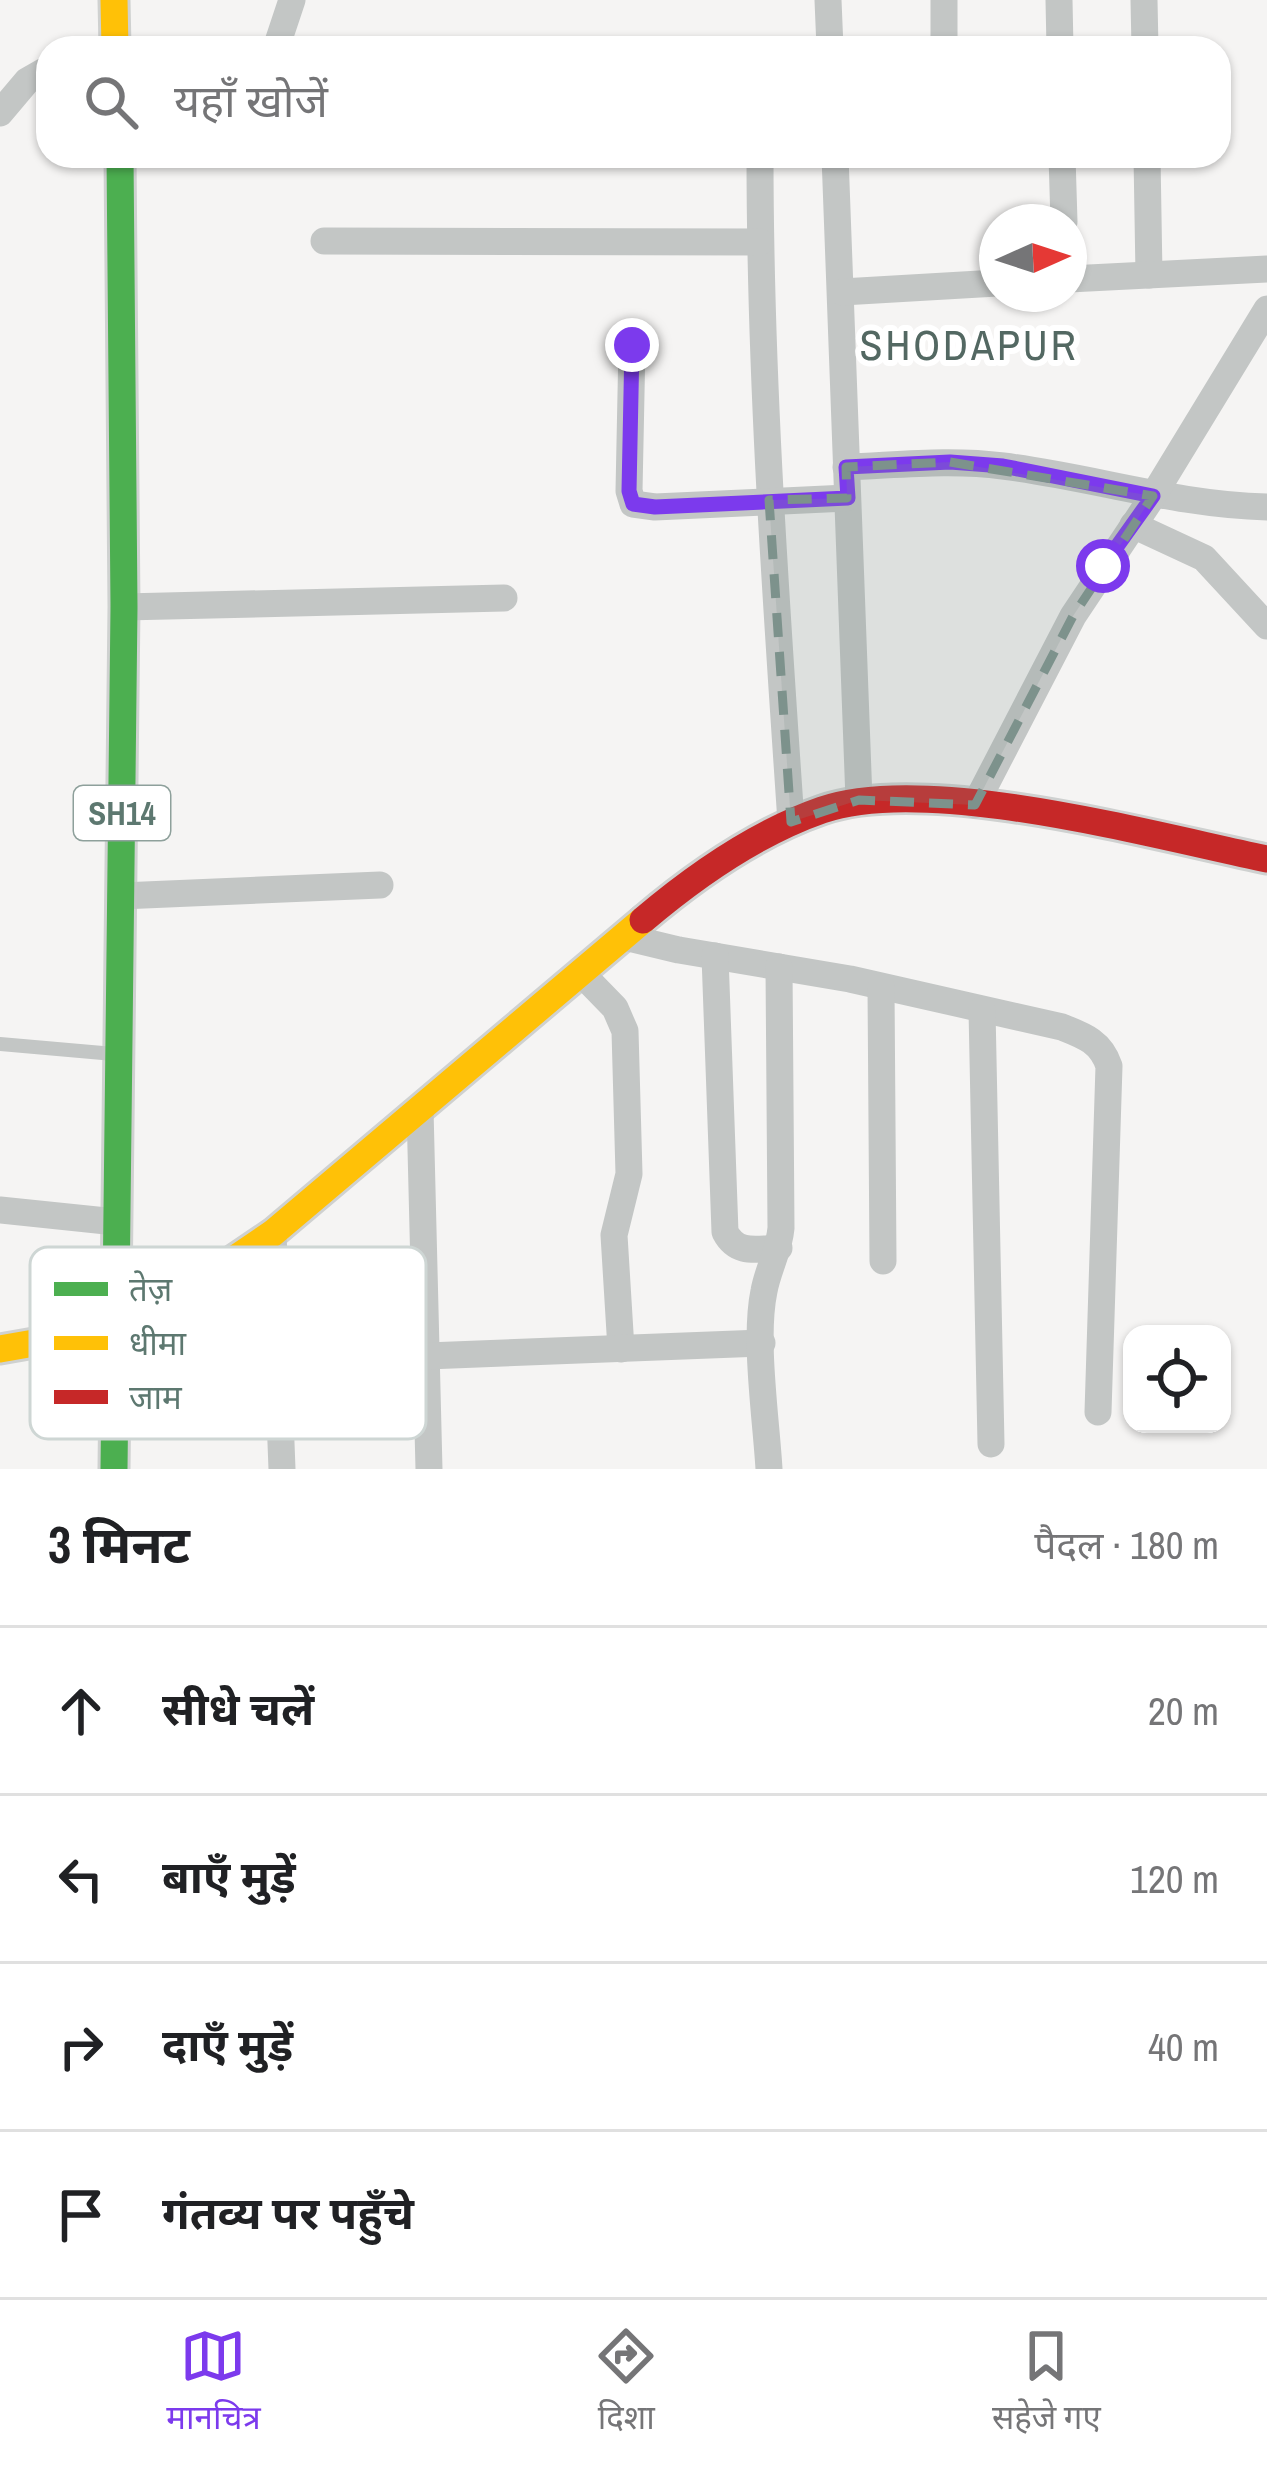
<!DOCTYPE html>
<html lang="hi">
<meta charset="utf-8">
<style>
:root{--surface:#fff;--page:#f6f6f6;--text:#202124;--muted:#757577;--line:#e0e0e0;--accent:#7c3aed}
body{margin:0;font-family:"Archivo Narrow","Noto Sans Devanagari",sans-serif;background:var(--page);color:var(--text)}
.controls{position:absolute;right:36px;bottom:36px;display:grid;overflow:hidden;border-radius:24px;box-shadow:0 3px 9px #0004}
.controls button{width:108px;height:108px;display:grid;place-items:center;padding:0;border:0;border-bottom:3px solid var(--line);background:var(--surface);color:var(--text);font:60px sans-serif}
.compass{position:absolute;left:979px;top:204px;width:108px;height:108px;border-radius:50%;background:var(--surface);box-shadow:0 3px 9px #0004;rotate:87deg}
.stop{position:absolute;width:36px;height:36px;margin:-27px;border:9px solid #7c3aed;border-radius:50%;background:#fff}
.stop.end{background:#7c3aed;border-color:#fff;box-shadow:0 3px 12px #0008}
.list{margin:0;padding:0;list-style:none}
h2{display:flex;justify-content:space-between;align-items:center;height:156px;margin:0;padding:0 48px;font-size:51px}
h2 small{font-size:39px;font-weight:400;color:var(--muted)}
.list li{display:grid;grid-template-columns:78px 1fr auto;gap:36px;align-items:center;box-sizing:border-box;height:168px;padding:0 48px;border-top:3px solid var(--line)}
.list b{display:block;font-size:45px;white-space:nowrap}
.list em{font-size:39px;font-style:normal;color:var(--muted)}
.icon{flex:none;width:66px;height:66px;fill:none;stroke:currentColor;stroke-width:2;stroke-linecap:round;stroke-linejoin:round}
.map{position:relative;flex:none;width:1267px;height:1469px;overflow:hidden}
.search{position:absolute;background:var(--surface);box-shadow:0 3px 9px #0004;left:36px;right:36px;top:36px;height:132px;display:flex;align-items:center;gap:30px;box-sizing:border-box;padding:0 42px;border-radius:36px;color:var(--muted);font-size:45px}
.sheet{height:828px;background:var(--surface)}
nav{display:flex;justify-content:space-around;align-items:center;box-sizing:border-box;height:168px;border-top:3px solid var(--line);background:var(--surface);font-size:33px;color:var(--muted)}
nav a{display:grid;justify-items:center;gap:6px}
nav .on{color:var(--accent)}
.map>svg:first-child{display:block}
</style>
<div class="map">
<svg width="1267" height="1469" viewBox="0 0 1267 1469">
<rect width="100%" height="100%" fill="#f5f4f3"/>
<g fill="none" stroke-linecap="round" stroke-linejoin="round">
<defs>
<path id="fast" d="M 114,1469 L 124,607 L 120,156"/>
<g id="slow">
<path d="M 114,0 L 115,48"/>
<path d="M 0,1349 L 114,1329 L 183,1294 L 273,1233 L 643,920"/>
</g>
<path id="jam" d="M 643,920 C 696,875 756,833 822,810 C 927,773 1155,836 1267,859"/>
</defs>
<use href="#fast" stroke="#cfd1d0" stroke-width="33"/>
<use href="#slow" stroke="#cfd1d0" stroke-width="33"/>
<use href="#jam" stroke="#cfd1d0" stroke-width="33"/>
<path stroke="#c3c6c5" stroke-width="14" d="M 0,1044 L 114,1054"/>
<g stroke="#c3c6c5" stroke-width="27">
<path d="M 828,0 L 830,48"/>
<path d="M 1059,0 L 1060,48"/>
<path d="M 1144,0 L 1145,48"/>
<path d="M 276,48 L 292,0"/>
<path d="M 939,48 L 944,39 L 944,0"/>
<path d="M 0,113 L 27,81 L 48,69"/>
<path d="M 760,156 C 760,379 776,600 791,822"/>
<path d="M 835,156 L 859,800"/>
<path d="M 1062,156 L 1064,222"/>
<path d="M 1147,156 L 1149,275"/>
<path d="M 324,241 L 760,242"/>
<path d="M 1069,279 L 1267,269"/>
<path d="M 842,292 L 997,283"/>
<path d="M 632,345 L 629,491 L 633,504 L 655,507 L 847,498"/>
<path d="M 846,467 C 899,465 951,459 1003,466 C 1092,477 1177,505 1267,507"/>
<path d="M 1133,525 L 1204,558 L 1267,626"/>
<path d="M 124,607 L 504,598"/>
<path d="M 975,805 L 1073,616 L 1153,496 L 1267,309"/>
<path d="M 121,896 L 380,885"/>
<path d="M 625,937 L 679,950 L 850,979 L 1062,1027 C 1085,1036 1101,1042 1109,1066 L 1098,1412"/>
<path d="M 715,956 L 725,1232 C 737,1255 756,1249 779,1248"/>
<path d="M 581,973 L 615,1008 L 625,1031 L 629,1174 L 614,1235 L 621,1349"/>
<path d="M 881,987 L 883,1261"/>
<path d="M 982,1010 L 991,1444"/>
<path d="M 420,1109 L 429,1469"/>
<path d="M 0,1210 L 116,1222"/>
<path d="M 273,1233 L 282,1469"/>
<path d="M 427,1356 L 762,1343"/>
<path d="M 769,1469 C 766,1418 754,1339 764,1291 C 768,1269 779,1251 781,1228 L 779,967"/>
</g>
<use href="#fast" stroke="#4caf50" stroke-width="27"/>
<use href="#slow" stroke="#ffc107" stroke-width="27"/>
<use href="#jam" stroke="#c62828" stroke-width="27"/>
</g>
<g fill="none" stroke-linecap="round" stroke-linejoin="round">
<path stroke="#7c3aed" stroke-width="15" d="M 632,345 L 629,491 L 633,504 L 655,507 L 848,498 L 846,467 L 950,462 L 1003,466 L 1153,496 L 1103,566"/>
</g>
<path fill="#7d928c" fill-opacity="0.2" stroke="#7d928c" stroke-width="9" stroke-dasharray="24 15" stroke-linejoin="round" d="M 950,462 L 1153,496 L 1073,616 L 975,805 L 859,800 L 791,822 L 769,500 L 847,498 L 846,467 Z"/>
<g text-anchor="middle" dominant-baseline="central" stroke-width="12" stroke-linejoin="round" paint-order="stroke">
<rect fill="#fff" stroke="#8ea09b" stroke-width="3" x="74" y="786" width="96" height="54" rx="9"/>
<g font-size="33" font-weight="bold" fill="#5d7870">
<text x="122" y="813">SH14</text>
</g>
<g font-size="42" letter-spacing="3" fill="#536862" stroke="#fff">
<text x="969" y="345">SHODAPUR</text>
</g>
</g>
<rect x="30" y="1247" width="396" height="192" rx="18" fill="#fff" stroke="#ced6d4" stroke-width="3"/>
<rect x="54" y="1282" width="54" height="14" fill="#4caf50"/>
<rect x="54" y="1336" width="54" height="14" fill="#ffc107"/>
<rect x="54" y="1390" width="54" height="14" fill="#c62828"/>
<g font-size="33" fill="#5d7870">
<text x="129" y="1301">तेज़</text>
<text x="129" y="1355">धीमा</text>
<text x="129" y="1409">जाम</text>
</g>
</svg>
<div class="controls">
<button><svg class="icon" aria-label="locate" viewBox="0 0 24 24"><circle cx="12" cy="12" r="6"/><path d="M12 2v4M12 18v4M2 12h4M18 12h4"/></svg></button>
</div>
<svg class="compass" viewBox="-18 -18 36 36"><path d="M0-13l5 13h-10z" fill="#e53935"/><path d="M0 13l5-13h-10z" fill="#757577"/></svg>
<div class="stop" style="left:1103px;top:566px"></div>
<div class="stop end" style="left:632px;top:345px"></div>
<div class="search"><svg class="icon" aria-label="search" viewBox="0 0 24 24"><circle cx="10" cy="10" r="6"/><path d="M15 15l6 6"/></svg>यहाँ खोजें</div>
</div>
<section class="sheet">
<h2>3 मिनट<small>पैदल · 180 m</small></h2>
<ul class="list">
<li><svg class="icon" aria-label="ahead" viewBox="0 0 24 24"><path d="M12 20V5M6 11l6-6 6 6"/></svg><div><b>सीधे चलें</b></div><em>20 m</em></li>
<li><svg class="icon" aria-label="left" viewBox="0 0 24 24"><path d="M17 20v-9H6M10 6l-5 5 5 5"/></svg><div><b>बाएँ मुड़ें</b></div><em>120 m</em></li>
<li><svg class="icon" aria-label="right" viewBox="0 0 24 24"><path d="M7 20v-9h11M14 6l5 5-5 5"/></svg><div><b>दाएँ मुड़ें</b></div><em>40 m</em></li>
<li><svg class="icon" aria-label="arrive" viewBox="0 0 24 24"><path d="M6 21V4h12l-3 4 3 4H6"/></svg><div><b>गंतव्य पर पहुँचे</b></div></li>
</ul>
</section>
<nav>
<a class="on"><svg class="icon" aria-label="map" viewBox="0 0 24 24"><path d="M3 6l6-2 6 2 6-2v14l-6 2-6-2-6 2zM9 4v14M15 6v14"/></svg>मानचित्र</a>
<a><svg class="icon" aria-label="directions" viewBox="0 0 24 24"><path d="M12 3l9 9-9 9-9-9zM9 14v-3h6M13 9l2 2-2 2"/></svg>दिशा</a>
<a><svg class="icon" aria-label="saved" viewBox="0 0 24 24"><path d="M7 4h10v16l-5-4-5 4z"/></svg>सहेजे गए</a>
</nav>
